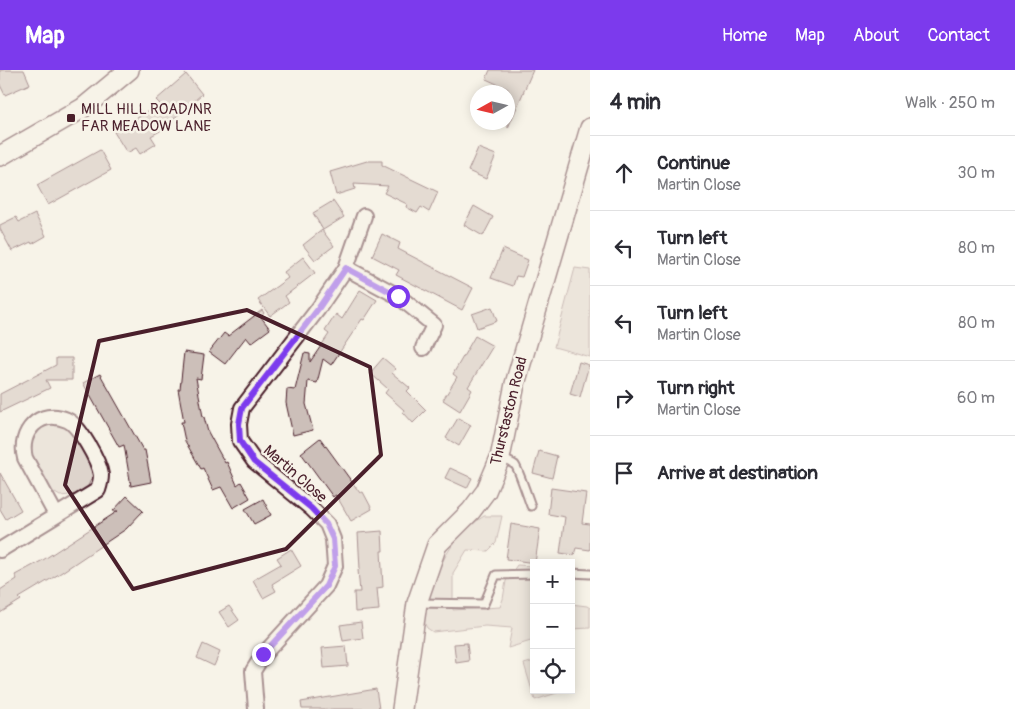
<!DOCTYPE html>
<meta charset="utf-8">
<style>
:root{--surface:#fff;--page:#f7f7f7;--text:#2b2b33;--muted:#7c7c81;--line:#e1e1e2;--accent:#7c3aed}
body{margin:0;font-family:Pangolin,sans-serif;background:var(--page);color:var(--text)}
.controls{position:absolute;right:15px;bottom:15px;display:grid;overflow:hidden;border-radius:0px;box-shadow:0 2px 12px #0003}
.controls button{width:45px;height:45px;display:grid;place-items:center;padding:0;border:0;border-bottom:1px solid var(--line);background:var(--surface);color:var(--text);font:25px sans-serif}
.compass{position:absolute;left:470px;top:15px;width:45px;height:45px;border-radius:50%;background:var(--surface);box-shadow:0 2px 12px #0003;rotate:262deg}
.stop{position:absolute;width:15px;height:15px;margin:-11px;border:4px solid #7c3aed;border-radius:50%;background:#fff}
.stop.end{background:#7c3aed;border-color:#fff;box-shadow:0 1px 5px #0008}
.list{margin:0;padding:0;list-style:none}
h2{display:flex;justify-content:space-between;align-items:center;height:65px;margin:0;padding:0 20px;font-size:21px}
h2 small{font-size:16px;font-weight:400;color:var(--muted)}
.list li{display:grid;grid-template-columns:32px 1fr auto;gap:15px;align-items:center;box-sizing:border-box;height:75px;padding:0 20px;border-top:1px solid var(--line)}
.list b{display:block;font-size:19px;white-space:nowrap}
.list p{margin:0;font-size:16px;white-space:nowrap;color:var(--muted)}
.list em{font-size:16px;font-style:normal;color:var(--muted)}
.icon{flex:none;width:28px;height:28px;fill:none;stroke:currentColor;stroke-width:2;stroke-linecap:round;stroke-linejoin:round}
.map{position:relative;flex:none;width:590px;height:639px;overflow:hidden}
header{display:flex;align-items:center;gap:30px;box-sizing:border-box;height:70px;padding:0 25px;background:var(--accent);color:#fff}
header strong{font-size:24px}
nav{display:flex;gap:28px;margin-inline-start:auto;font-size:18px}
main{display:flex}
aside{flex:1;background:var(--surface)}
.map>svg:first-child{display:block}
</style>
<header>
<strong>Map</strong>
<nav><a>Home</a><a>Map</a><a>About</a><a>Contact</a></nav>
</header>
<main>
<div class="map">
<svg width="590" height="639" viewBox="0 0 590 639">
<rect width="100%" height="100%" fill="#f7f3e8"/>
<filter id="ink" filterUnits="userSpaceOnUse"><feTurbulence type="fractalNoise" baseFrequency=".02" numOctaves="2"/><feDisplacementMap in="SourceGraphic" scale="10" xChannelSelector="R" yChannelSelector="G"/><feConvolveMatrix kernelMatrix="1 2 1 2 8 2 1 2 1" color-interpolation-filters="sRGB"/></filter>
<g filter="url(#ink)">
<g fill="#ded4cc" stroke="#947a7c">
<path d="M 575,198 L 590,200 L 590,287 L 554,277 Z"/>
<path d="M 56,353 L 63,355 L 71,361 L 92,398 L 93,405 L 88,416 L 80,424 L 60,426 L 50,420 L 31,387 L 29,374 L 34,363 L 39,357 Z"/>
<path d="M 484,446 L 502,446 L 496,473 L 488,481 L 467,480 L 453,503 L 453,540 L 500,537 L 503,529 L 506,511 L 517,495 L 534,496 L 534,570 L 508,578 L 512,558 L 485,556 L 433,562 L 427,558 L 424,552 C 433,507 444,472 484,446 Z"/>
<path d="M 571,534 L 587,536 L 590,538 L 590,558 L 571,559 Z"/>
<path d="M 534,591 L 534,620 L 566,620 L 535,630 L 524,594 Z"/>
</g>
<g fill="#ccbfb9" stroke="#4a1f2b">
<path d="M 0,0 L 24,0 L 30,14 L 5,25 L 0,15 Z"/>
<path d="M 490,0 L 533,0 L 508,58 L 508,19 L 486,9 Z"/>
<path d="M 186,4 L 202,24 L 160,61 L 151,66 L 156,74 L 140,84 L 136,78 L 127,83 L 114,62 L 160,34 L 156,30 Z"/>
<path d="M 478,78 L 496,85 L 486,109 L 468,101 Z"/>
<path d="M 100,80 L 111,100 L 48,135 L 37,115 Z"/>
<path d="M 367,91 L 382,91 L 382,95 L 438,122 L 429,142 L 421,137 L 417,143 L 406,137 L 407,134 L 384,123 L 388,116 L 354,114 L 355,119 L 336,125 L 330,102 Z"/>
<path d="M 333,131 L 344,147 L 323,160 L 313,143 Z"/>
<path d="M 474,136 L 493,147 L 483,166 L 464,155 Z"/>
<path d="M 35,144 L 46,166 L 32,174 L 31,172 L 12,181 L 0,159 L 0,155 L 16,147 L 19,152 Z"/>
<path d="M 322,160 L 334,176 L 315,190 L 303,175 Z"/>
<path d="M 382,164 L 400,173 L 398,179 L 473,218 L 462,240 L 396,205 L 399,200 L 372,186 Z"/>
<path d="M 503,179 L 528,190 L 522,207 L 516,206 L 513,216 L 491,208 Z"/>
<path d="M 303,187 L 315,203 L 285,226 L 289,232 L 270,246 L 258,230 L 288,208 L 284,202 Z"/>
<path d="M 360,220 L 377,230 L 364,250 L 362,249 L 331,295 L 323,289 L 317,313 L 308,311 L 306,334 L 313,360 L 293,365 L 286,333 L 287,319 L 295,320 L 304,283 L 310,284 L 310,292 L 329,264 L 325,261 L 336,244 L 342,249 Z"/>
<path d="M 492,237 L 497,251 L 477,258 L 472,244 Z"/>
<path d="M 262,240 L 264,243 L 261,247 L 270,259 L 251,273 L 246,267 L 225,294 L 209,282 L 224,263 L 228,266 Z"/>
<path d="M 475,266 L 493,276 L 468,317 L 472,320 L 460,341 L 443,330 L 457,307 L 453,304 Z"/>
<path d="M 184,282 L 204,285 L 201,309 L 196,308 L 203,347 L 204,347 L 208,362 L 225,393 L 227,392 L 237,415 L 241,412 L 250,428 L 233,438 L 221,417 L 213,420 L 203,398 L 201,399 L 185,371 L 181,352 L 184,352 L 178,319 L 180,319 Z"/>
<path d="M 56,288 L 72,288 L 72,310 L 46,310 L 50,318 L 0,342 L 0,324 L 56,295 Z"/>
<path d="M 383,288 L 396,299 L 392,303 L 410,318 L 407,321 L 426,340 L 413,353 L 403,342 L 404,340 L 385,323 L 388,319 L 370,303 Z"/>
<path d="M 579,292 L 589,295 L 580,327 L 570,324 Z"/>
<path d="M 100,304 L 143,380 L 145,380 L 151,412 L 131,416 L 124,375 L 119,377 L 83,313 Z"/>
<path d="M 458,348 L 471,355 L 459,376 L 446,368 Z"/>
<path d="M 320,368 L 360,423 L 363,422 L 372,439 L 351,451 L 336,425 L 333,427 L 301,383 Z"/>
<path d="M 539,381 L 557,386 L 552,408 L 533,403 Z"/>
<path d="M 450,398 L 472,408 L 467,418 L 445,408 Z"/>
<path d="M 0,403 L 21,440 L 6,449 L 0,439 Z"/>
<path d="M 551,418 L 586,423 L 582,453 L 590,454 L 590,480 L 576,478 L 574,485 L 560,483 L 565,447 L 548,444 Z"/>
<path d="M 127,426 L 143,441 L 126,459 L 59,504 L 19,528 L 21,530 L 0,543 L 0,520 L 17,509 L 15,505 L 43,490 L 118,441 L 113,441 Z"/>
<path d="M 263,429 L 271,445 L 254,454 L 245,439 Z"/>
<path d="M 511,454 L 540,459 L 535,493 L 506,489 Z"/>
<path d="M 382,461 L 383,481 L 381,481 L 383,517 L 377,518 L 379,540 L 355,542 L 354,522 L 360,522 L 358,500 L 360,499 L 358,463 Z"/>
<path d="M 291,479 L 301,496 L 272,514 L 276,521 L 263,528 L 253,510 L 281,494 L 277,488 Z"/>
<path d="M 229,536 L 239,550 L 229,557 L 219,542 Z"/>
<path d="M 361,552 L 363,568 L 343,571 L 340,555 Z"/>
<path d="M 467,573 L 469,591 L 456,593 L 454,574 Z"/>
<path d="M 203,574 L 220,582 L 214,596 L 197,588 Z"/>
<path d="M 346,576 L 348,596 L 324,598 L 322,578 Z"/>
<path d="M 376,619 L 379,639 L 302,639 L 301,632 Z"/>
</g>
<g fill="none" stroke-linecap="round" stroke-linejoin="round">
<defs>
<g id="lane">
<path d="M 500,388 C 505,390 511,392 515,395 C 518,398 528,428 531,436"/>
<path d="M 571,503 L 590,504"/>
<path d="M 418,533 L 484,534 L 496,505 L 534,504"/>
</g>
<g id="street">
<path d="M 346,198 L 398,226 L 434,255 L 423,278"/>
<path d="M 0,480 L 98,420 C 100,414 101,410 101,405 C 99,391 79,355 67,350 C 40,338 18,362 25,388 L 56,445"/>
<path d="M 256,639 L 253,601 L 263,585 L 326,516 L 335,496 L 333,469 L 327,454 L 311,438 L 254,391 L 240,371 L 239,354 L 242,338 L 318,239 L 346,198 L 364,146"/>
</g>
<g id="secondary">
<path d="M 0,86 L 83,38 L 129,0"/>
<path d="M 402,639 L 417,533 L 437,475 L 471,441 L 486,421 L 500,388 L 515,314 L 590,58"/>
</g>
</defs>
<use href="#lane" stroke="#4a1f2b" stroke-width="11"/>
<use href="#street" stroke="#4a1f2b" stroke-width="18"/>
<use href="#secondary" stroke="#4a1f2b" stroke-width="22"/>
<use href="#lane" stroke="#f7f3e8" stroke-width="7"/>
<use href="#street" stroke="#f7f3e8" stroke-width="14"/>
<use href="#secondary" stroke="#f7f3e8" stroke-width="19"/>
</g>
</g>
<g fill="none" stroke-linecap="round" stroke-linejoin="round" filter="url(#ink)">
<path stroke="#7c3aed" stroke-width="6" d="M 263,584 L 326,516 L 335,496 L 333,469 L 326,454 L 311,438 L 254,392 L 240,371 L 239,354 L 242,338 L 318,239 L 346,198 L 398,226"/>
</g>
<path d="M0 0H590V639H0ZM 247,240 L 370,297 L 381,385 L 286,479 L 133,519 L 65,415 L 99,271 Z" fill="#f7f3e8" fill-opacity=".55" fill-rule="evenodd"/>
<path fill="none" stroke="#4a1f2b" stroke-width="4" stroke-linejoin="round" d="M 247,240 L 370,297 L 381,385 L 286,479 L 133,519 L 65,415 L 99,271 Z"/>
<rect fill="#4a1f2b" stroke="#f7f3e8" stroke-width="2" x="66" y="43" width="10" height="10" rx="2.5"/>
<g text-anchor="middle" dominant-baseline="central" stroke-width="5" stroke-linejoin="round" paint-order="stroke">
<g font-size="15" fill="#4a1f2b" stroke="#f7f3e8" text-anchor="start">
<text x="81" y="39">MILL HILL ROAD/NR<tspan x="81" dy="17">FAR MEADOW LANE</tspan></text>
</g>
<g font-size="15" fill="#4a1f2b" stroke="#f7f3e8">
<text transform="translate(509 341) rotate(-76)">Thurstaston Road</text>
<text transform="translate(295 404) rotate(41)">Martin Close</text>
</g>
</g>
</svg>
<div class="controls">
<button>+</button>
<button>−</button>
<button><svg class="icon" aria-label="locate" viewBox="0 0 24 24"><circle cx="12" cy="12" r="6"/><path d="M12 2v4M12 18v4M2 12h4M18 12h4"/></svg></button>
</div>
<svg class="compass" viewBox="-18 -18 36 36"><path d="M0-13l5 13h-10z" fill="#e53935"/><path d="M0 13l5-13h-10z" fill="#7c7c81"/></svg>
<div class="stop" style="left:398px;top:226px"></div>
<div class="stop end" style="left:263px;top:584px"></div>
</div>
<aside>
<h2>4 min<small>Walk · 250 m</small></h2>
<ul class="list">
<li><svg class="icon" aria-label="ahead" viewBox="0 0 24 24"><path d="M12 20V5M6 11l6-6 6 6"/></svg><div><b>Continue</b><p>Martin Close</p></div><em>30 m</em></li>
<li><svg class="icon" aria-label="left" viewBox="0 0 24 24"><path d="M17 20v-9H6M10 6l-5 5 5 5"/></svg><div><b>Turn left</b><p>Martin Close</p></div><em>80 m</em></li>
<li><svg class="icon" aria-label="left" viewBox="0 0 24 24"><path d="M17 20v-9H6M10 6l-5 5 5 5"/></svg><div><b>Turn left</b><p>Martin Close</p></div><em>80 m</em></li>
<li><svg class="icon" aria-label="right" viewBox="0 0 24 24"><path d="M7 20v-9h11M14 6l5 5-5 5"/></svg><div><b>Turn right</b><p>Martin Close</p></div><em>60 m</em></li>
<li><svg class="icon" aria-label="arrive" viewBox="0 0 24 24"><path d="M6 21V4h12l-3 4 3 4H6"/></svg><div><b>Arrive at destination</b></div></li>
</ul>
</aside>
</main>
